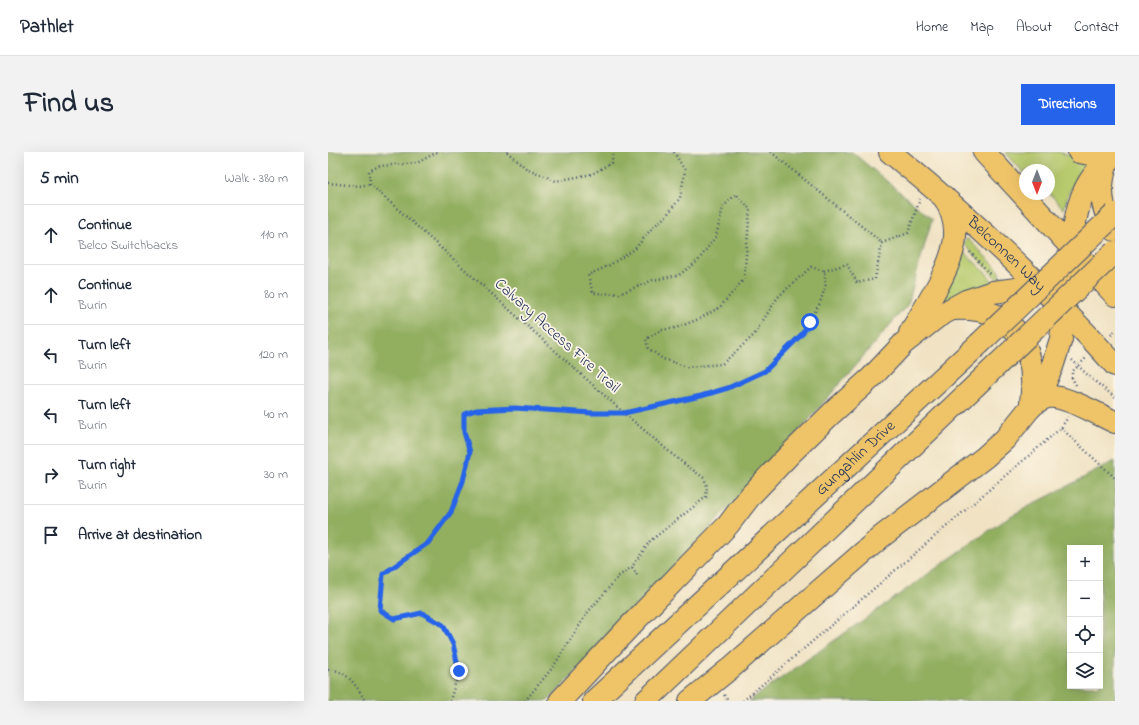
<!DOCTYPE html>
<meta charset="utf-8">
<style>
:root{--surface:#fff;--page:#f2f2f3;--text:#1f2937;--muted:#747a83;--line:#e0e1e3;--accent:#2563eb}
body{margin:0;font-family:"Indie Flower",sans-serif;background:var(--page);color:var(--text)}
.controls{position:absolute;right:12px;bottom:12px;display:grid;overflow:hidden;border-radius:0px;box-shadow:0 4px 16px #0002}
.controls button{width:36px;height:36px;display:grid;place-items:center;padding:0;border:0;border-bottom:1px solid var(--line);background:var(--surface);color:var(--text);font:20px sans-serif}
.compass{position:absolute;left:691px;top:12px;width:36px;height:36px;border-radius:50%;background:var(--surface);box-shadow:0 4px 16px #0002;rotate:180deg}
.stop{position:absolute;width:12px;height:12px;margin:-9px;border:3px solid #2563eb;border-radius:50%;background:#fff}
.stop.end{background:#2563eb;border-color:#fff;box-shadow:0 1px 4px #0008}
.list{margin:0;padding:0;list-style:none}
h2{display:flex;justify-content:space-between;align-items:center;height:52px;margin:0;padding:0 16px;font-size:17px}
h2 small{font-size:13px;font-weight:400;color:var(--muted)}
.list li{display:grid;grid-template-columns:26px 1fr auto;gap:12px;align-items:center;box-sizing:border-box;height:60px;padding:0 16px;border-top:1px solid var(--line)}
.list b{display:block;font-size:15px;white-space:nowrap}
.list p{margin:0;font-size:13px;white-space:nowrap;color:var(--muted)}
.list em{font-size:13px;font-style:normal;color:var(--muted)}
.icon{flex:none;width:22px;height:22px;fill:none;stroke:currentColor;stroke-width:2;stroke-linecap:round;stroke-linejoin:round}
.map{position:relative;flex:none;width:787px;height:549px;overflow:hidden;border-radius:0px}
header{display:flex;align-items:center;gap:24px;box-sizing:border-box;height:56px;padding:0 20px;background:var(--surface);border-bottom:1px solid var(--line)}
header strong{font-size:19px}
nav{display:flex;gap:22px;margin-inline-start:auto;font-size:14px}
.intro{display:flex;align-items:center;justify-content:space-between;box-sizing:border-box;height:96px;padding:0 24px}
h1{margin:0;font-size:28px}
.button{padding:10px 18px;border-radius:0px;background:var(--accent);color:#fff;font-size:14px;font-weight:700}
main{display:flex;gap:24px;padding:0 24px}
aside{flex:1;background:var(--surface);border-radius:0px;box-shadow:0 4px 16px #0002}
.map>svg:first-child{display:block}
</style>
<header>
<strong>Pathlet</strong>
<nav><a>Home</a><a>Map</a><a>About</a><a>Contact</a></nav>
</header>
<div class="intro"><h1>Find us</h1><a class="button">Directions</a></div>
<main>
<aside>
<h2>5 min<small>Walk · 380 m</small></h2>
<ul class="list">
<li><svg class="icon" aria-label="ahead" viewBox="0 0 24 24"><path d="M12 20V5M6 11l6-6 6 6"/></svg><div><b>Continue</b><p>Belco Switchbacks</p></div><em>110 m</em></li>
<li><svg class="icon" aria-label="ahead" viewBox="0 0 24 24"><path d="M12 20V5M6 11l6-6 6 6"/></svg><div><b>Continue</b><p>Burin</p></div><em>80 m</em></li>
<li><svg class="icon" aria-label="left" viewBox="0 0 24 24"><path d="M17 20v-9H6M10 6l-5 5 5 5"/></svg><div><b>Turn left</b><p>Burin</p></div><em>120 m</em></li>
<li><svg class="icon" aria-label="left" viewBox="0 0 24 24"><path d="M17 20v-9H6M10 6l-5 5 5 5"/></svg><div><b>Turn left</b><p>Burin</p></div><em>40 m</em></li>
<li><svg class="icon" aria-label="right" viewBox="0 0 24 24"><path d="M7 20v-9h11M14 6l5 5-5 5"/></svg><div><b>Turn right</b><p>Burin</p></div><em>30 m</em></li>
<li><svg class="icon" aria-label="arrive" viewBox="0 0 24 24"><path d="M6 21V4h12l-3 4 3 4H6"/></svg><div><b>Arrive at destination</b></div></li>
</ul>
</aside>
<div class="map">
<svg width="787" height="549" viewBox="0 0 787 549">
<rect width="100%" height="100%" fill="#fcf5e5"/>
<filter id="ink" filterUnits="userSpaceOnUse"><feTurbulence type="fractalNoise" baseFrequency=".025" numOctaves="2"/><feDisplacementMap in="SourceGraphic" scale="8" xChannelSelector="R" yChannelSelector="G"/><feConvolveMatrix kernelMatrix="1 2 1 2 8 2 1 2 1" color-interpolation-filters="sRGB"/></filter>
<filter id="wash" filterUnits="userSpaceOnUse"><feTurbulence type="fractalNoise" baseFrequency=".012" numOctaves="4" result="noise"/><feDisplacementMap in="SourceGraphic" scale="16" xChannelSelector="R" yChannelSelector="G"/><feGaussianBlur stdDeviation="0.9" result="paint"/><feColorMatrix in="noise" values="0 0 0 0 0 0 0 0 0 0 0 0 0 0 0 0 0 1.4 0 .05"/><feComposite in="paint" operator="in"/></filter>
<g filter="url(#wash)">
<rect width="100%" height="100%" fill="#f0e2c3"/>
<g fill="#b8cb6e" stroke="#6a7d66">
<path d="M 677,0 L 731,0 L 762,10 L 749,25 L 740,43 L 736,57 L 721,41 L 721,18 L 697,18 L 697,22 Z"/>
<path d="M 640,87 L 672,119 L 671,123 L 673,125 L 676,124 L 680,129 L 673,131 L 636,92 L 637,88 Z"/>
<path d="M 633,97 L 658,121 L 666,131 L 611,151 Z"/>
</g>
<g fill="#92af61" stroke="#566f60" fill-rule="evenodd">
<path d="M 0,0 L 524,0 L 604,67 L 580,152 L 455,298 L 220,549 L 0,549 Z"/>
<path d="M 787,309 L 787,549 L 421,549 L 679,366 ZM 742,396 L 772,396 L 772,534 L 742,534 Z"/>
</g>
</g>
<g filter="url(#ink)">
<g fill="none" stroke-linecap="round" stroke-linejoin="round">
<defs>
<g id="primary">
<path id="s1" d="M 562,0 C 642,65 718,136 787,213"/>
<path d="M 656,0 L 787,143"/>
<path d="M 736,159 L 743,96"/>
</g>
<g id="motorway">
<path d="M 751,0 L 767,3 L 784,0"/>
<path d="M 780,9 C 770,33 772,56 787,78"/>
<path d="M 743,96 C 747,70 749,45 766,23 C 772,15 780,8 787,0"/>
<path d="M 771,127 L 787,126"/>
<path d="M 625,157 C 687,153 710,195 703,251"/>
<path d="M 582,181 C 597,155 626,113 627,84 C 628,70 623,57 616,45"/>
<path d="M 702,256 C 707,251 713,246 720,245 C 737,243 771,263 787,270"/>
<path d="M 232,549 L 301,475 L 400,373 L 423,343 L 461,303 L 504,261 L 543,226 L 576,191 L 609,165 L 638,149 L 665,140 L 711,134"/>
<path id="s2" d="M 266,549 L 651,192"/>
<path d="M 318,549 L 669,213"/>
<path d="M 362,549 L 405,514 L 553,385 L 657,305 L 677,287 L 702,256 L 715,235 L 724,215 L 733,187 L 736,159"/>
</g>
</defs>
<use href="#primary" stroke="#3b4a6d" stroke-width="24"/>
<use href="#motorway" stroke="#3b4a6d" stroke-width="24"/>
<g stroke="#3b4a6d" stroke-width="2.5" stroke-dasharray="1 3" stroke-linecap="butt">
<path d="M 179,0 L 198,16 L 228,29 L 264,22 L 283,11 L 286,0"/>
<path d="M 443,0 L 554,91"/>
<path d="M 0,31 L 31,34 L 42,32"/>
<path d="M 42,32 L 296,261 L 351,308 L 376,326 L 379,334 L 378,345 L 322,389 L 304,415 L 309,423"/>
<path d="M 42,32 L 41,19 L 51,14 L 89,11 L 109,0"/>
<path d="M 642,100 L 663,123"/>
<path d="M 496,119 L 519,112 L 529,131 L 547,127 L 554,91 L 580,81 L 592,47"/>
<path d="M 783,183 L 787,179"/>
<path d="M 744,208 L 765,228 L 787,245"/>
<path d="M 748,233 L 744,226 L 744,220 L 758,206"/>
<path d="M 733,276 L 787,326"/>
<path d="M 0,518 C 17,516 30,535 37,549"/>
<path d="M 396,543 L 400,549"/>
<path d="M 122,549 L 131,519 L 125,492 L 115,473 L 94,461 L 66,467 L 52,458 L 55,422 L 100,391 L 123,360 L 135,329 L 142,300 L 136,280 L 136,262 L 148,258 L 187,256 L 264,261 L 296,261 L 373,244 L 401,236 L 437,219 L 474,182 L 492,151 L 498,132 L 496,119 L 483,115 L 450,145 L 425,184 L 394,212 L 359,215 L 335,207 L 320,196 L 318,187 L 333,178 L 348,176 L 371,167 L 392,155 L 416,127 L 422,57 L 408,42 L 395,55 L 388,84 L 370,109 L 351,123 L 325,128 L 291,142 L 265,141 L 260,123 L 280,114 L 307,97 L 324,76 L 338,64 L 352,46 L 357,19 L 346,0"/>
<path d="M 197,549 L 225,515 L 260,460 L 291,424 L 304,415"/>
<path d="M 415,549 L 733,276 L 740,265"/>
</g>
<use href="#primary" stroke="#efc469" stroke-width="22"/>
<use href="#motorway" stroke="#efc469" stroke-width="22"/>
<defs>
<g id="motorway-bridge">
<path d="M 651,192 L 787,62"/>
<path d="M 669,213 L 787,100"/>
</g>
</defs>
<use href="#motorway-bridge" stroke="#3b4a6d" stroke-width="24" stroke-linecap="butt"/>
<use href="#motorway-bridge" stroke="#efc469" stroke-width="22"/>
</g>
</g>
<g fill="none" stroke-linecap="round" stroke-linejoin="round" filter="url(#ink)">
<path stroke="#2563eb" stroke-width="5" d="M 131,519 L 125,492 L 115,473 L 94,461 L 66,467 L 52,458 L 55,422 L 100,391 L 123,360 L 135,329 L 142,300 L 136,280 L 136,262 L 148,258 L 187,256 L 264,261 L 296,261 L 373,244 L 400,236 L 437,219 L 474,182 L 482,170"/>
</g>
<g text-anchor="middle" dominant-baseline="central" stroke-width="3.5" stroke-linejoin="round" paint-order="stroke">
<g font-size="16" fill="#1b2f5e" stroke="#fcf5e5">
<text stroke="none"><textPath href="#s1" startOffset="155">Belconnen Way</textPath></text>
<text transform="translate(229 184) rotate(42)">Calvary Access Fire Trail</text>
<text stroke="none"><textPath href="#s2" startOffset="357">Gungahlin Drive</textPath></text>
</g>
</g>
</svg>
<div class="controls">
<button>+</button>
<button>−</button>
<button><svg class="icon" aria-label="locate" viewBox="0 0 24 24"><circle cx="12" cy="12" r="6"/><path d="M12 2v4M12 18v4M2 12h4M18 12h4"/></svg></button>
<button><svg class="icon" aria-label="layers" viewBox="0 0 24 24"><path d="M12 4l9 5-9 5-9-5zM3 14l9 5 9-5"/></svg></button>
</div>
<svg class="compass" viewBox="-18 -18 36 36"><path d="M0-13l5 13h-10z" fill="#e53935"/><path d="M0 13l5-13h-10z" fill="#747a83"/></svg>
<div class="stop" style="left:482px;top:170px"></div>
<div class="stop end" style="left:131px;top:519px"></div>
</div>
</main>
